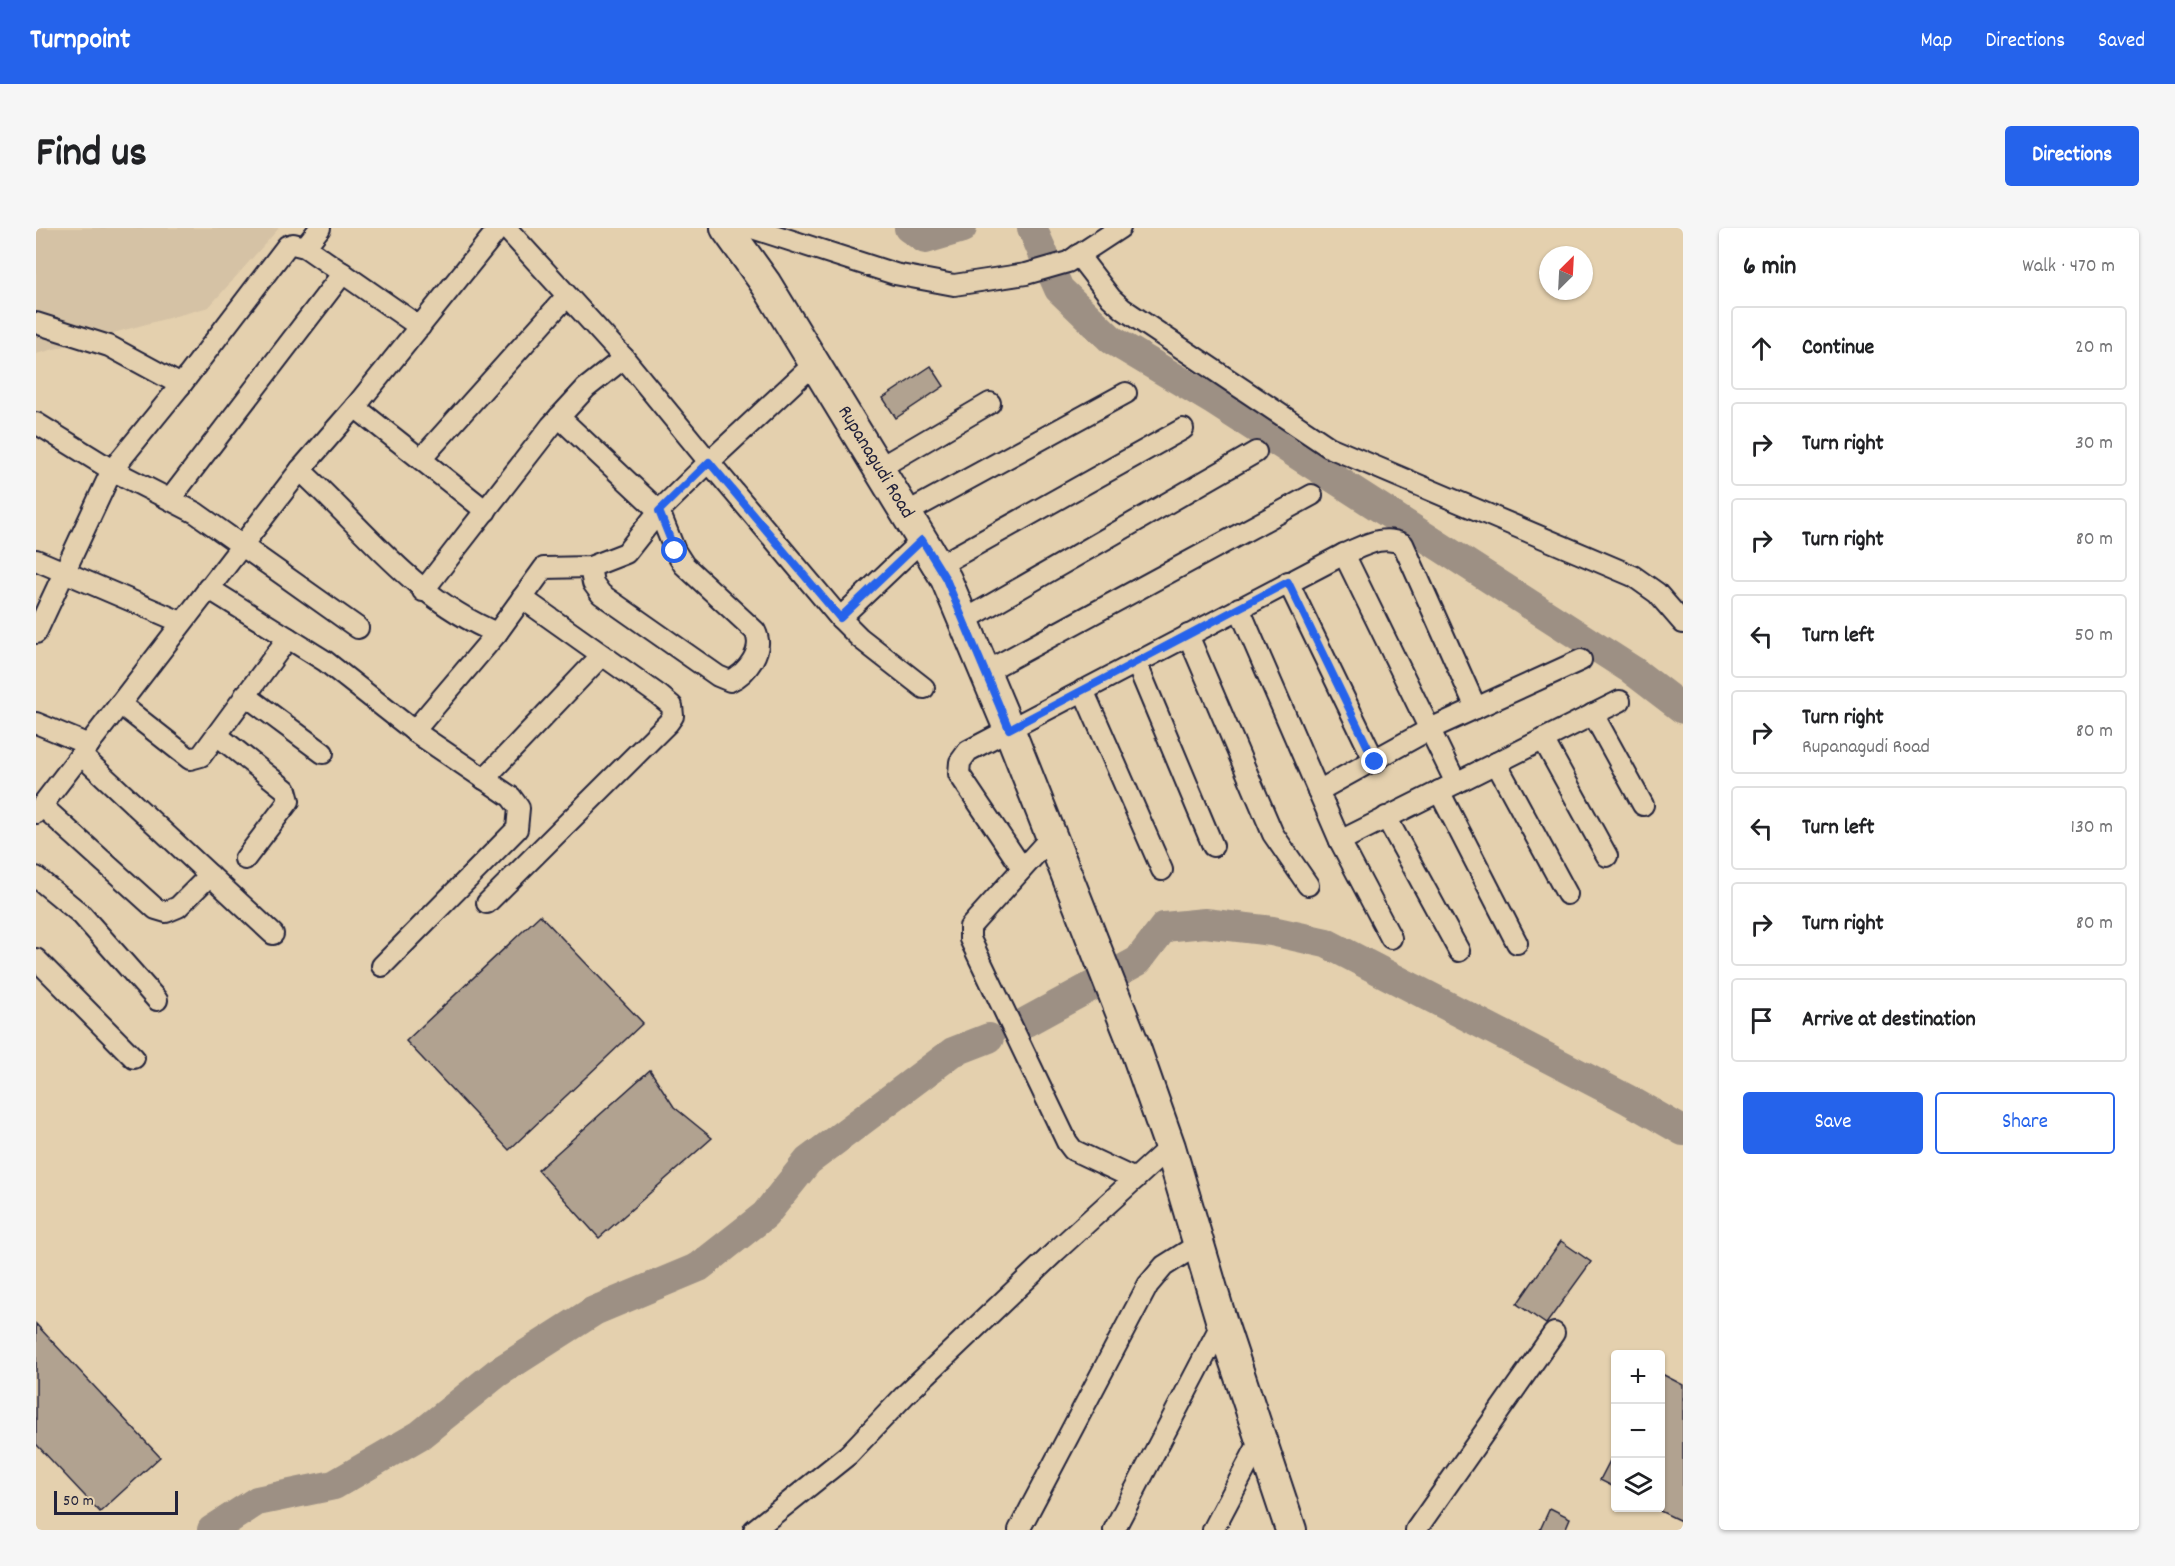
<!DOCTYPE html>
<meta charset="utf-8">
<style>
:root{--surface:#fff;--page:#f6f6f6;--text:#202124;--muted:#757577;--line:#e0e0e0;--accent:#2563eb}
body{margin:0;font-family:Dekko,sans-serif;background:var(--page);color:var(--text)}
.controls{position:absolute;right:18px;bottom:18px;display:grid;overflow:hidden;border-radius:6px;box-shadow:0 2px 4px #0004}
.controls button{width:54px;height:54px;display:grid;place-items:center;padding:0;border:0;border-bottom:2px solid var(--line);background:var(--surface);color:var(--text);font:30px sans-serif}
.compass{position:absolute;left:1503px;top:18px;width:54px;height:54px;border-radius:50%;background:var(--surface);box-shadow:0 2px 4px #0004;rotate:24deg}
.scale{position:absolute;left:18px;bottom:15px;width:124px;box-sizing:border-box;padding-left:6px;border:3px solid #22223b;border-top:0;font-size:16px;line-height:21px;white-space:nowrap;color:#22223b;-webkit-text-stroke:4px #e4d0ae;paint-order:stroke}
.stop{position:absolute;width:18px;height:18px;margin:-14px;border:4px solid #2563eb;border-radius:50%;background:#fff}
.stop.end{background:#2563eb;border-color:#fff;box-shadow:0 2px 6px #0008}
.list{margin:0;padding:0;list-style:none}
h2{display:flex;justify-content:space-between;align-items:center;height:78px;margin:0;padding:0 24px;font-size:26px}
h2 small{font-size:20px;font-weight:400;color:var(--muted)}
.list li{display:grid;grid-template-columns:39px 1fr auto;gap:18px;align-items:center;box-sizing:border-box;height:84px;margin:0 12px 12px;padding:0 12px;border:2px solid var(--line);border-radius:6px}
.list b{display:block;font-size:22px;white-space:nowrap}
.list p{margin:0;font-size:20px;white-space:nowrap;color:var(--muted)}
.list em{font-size:20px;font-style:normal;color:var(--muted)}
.actions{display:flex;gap:12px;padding:18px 24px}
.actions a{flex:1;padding:14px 0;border:2px solid var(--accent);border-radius:6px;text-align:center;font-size:21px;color:var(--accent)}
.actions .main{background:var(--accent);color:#fff}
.icon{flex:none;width:33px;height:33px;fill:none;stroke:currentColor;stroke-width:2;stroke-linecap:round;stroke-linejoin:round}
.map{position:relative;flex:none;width:1647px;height:1302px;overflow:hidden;border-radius:6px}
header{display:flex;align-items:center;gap:36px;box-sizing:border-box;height:84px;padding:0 30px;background:var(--accent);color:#fff}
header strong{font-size:28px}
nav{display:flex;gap:33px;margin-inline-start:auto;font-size:21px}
.intro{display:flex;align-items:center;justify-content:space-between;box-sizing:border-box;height:144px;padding:0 36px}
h1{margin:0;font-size:42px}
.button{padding:15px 27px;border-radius:6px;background:var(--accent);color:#fff;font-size:21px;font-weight:700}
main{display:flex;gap:36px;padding:0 36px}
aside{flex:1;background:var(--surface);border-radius:6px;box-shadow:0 2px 4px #0004}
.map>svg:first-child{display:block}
</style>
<header>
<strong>Turnpoint</strong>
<nav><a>Map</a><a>Directions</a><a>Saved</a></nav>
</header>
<div class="intro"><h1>Find us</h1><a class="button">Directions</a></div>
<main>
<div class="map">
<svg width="1647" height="1302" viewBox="0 0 1647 1302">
<rect width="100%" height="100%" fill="#e4d0ae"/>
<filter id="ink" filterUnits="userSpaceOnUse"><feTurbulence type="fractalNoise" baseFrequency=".0167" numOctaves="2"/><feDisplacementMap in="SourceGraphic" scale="12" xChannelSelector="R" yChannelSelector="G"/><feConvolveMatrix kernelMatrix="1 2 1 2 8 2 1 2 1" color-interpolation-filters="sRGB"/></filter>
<g filter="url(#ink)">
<path fill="#d5c2a5" d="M 0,0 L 243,0 L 173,79 L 0,126 Z"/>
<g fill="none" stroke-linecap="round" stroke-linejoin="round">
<g stroke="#9d9084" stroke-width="30">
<path d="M 873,0 L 889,11 L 926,0"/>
<path d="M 996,0 L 1023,61 L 1076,112 L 1178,173 L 1596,442 L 1647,481"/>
<path d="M 990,794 L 1102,733 L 1128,699 L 1169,695 L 1236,703 L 1290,715 L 1593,872 L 1647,903"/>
<path d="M 176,1302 L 221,1273 L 298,1257 L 384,1207 L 461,1145 L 558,1083 L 663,1039 L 729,987 L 772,933 L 917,824 L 953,810"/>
</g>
</g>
<g fill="#b1a290" stroke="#22223b" stroke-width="1.5">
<path d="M 895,138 L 908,158 L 860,190 L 847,170 Z"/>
<path d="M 504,687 L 607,795 L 473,922 L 370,813 Z"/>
<path d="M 614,842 L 638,879 L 676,910 L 563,1010 L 502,942 Z"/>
<path d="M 1525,1013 L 1555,1034 L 1510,1096 L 1481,1076 Z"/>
<path d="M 0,1096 L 124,1229 L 64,1284 L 0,1216 Z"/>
<path d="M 1624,1145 L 1647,1157 L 1647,1294 L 1624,1283 Z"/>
<path d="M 1580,1221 L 1580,1260 L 1564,1252 Z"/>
<path d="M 1514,1280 L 1534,1290 L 1529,1302 L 1504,1302 Z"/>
</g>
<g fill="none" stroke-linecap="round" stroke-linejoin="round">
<defs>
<g id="street">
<path d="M 470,0 L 588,130 L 673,234 L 779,135"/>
<path d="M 716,0 L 859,46 L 918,57 L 990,46 L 1032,34 L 1084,0"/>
<path d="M 269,19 L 284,0"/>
<path d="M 1042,27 L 1075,70 L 1087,81 L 1293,219 L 1597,348 L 1621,365 L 1647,395"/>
<path d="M 0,95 L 73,118 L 145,157"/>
<path d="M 319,179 L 450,283"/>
<path d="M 523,189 L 623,283 L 639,323 L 648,337 L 719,403 C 729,422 711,445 694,453 L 682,448 L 565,366 L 557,355 L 554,339"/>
<path d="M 0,195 L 76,242 L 160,285 L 322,400"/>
<path d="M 385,231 L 531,68"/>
<path d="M 843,240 L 954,175"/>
<path d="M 264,242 C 329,301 378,371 461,405"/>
<path d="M 135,270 L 307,45"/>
<path d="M 870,285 L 1090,165"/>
<path d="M 886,312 L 804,390 L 824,410 L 888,460"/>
<path d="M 1308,326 L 1420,555"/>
<path d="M 0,332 L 145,394"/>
<path d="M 902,338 L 1147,201"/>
<path d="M 1252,354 L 1339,534"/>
<path d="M 172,360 L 289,433 L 378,503 L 475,569 L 483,580 L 481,601 L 346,738"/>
<path d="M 387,363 L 515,198 L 550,160 L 588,130"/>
<path d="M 1203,380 L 1304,613 L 1355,710"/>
<path d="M 927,393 L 1220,224"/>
<path d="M 0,405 L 76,242 L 145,157 L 251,18 L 257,16 L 269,19 L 384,99"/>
<path d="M 1152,407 L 1237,606 L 1272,657"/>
<path d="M 1100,434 L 1177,618"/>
<path d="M 949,444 L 1276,267"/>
<path d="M 1047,462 L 1126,642"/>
<path d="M 209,467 L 287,525"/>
<path d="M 84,476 L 154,531 L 165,528 L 252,410"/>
<path d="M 1557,486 L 1607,577"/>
<path d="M 0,495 L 53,517"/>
<path d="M 378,503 L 461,405 L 508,340 L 554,339 L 590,325 L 623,283 L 673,234 L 804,390"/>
<path d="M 181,507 L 250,562 L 253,573 L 209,631"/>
<path d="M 1507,511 L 1571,628"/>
<path d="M 45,527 L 237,706"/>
<path d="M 1460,535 L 1531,666"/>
<path d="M 448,551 L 566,427"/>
<path d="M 1282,563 L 1394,501 L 1545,432"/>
<path d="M 1403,563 L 1481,715"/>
<path d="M 6,578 L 120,681 L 130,684 L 142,679 L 174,647"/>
<path d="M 0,585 L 264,242 L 319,179 L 463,0"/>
<path d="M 1350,589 L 1423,723"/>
<path d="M 1015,609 L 941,691 L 934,699 L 934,711 L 1031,914 L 1037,922 L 1099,951"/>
<path d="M 1304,613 L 1584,473"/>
<path d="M 986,640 L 923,546 L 924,534 L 932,523 L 1308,326 C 1328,318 1346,306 1367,316 L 1440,480"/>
<path d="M 0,649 L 45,686 L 121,772"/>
<path d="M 451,675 L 632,495 L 637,488 L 636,478 L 624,468 L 486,370"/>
<path d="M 0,731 L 98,830"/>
<path d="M 718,1302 L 812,1227 L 869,1167 L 1020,1023 L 1134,919"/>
<path d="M 983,1302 L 1112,1057 L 1128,1038 L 1163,1016"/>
<path d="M 1078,1302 L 1186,1095"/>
<path d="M 1177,1302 L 1225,1211"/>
<path d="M 1380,1302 L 1518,1105"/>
</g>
<g id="primary">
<path id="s1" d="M 690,0 L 730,56 L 910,351 L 973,501 L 1098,817 L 1134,919 L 1186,1095 L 1255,1302"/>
</g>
</defs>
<use href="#street" stroke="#22223b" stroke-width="24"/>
<use href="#primary" stroke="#22223b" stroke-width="34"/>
<use href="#street" stroke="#e4d0ae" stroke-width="20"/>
<use href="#primary" stroke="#e4d0ae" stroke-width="30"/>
</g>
</g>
<g fill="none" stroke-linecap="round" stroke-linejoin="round" filter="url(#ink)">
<path stroke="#2563eb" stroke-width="8" d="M 639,323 L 623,283 L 673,234 L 804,390 L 886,312 L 910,351 L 973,501 L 1252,354 L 1339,534"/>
</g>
<g text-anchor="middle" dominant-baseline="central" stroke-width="4.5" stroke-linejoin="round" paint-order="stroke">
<g font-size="20" fill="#22223b" stroke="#e4d0ae">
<text stroke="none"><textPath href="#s1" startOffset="278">Rupanagudi Road</textPath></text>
</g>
</g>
</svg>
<div class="controls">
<button>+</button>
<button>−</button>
<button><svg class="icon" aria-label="layers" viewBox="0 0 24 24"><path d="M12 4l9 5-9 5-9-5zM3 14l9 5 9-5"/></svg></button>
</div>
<svg class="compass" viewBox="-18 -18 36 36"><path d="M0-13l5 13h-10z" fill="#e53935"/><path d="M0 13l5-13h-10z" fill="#757577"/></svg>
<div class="scale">50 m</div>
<div class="stop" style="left:639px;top:323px"></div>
<div class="stop end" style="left:1339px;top:534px"></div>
</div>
<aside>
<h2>6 min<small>Walk · 470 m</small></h2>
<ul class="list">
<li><svg class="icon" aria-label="ahead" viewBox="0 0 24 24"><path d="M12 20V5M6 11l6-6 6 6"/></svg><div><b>Continue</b></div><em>20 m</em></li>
<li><svg class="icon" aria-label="right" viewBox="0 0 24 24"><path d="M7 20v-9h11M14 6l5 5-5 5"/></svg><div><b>Turn right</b></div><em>30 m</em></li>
<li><svg class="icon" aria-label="right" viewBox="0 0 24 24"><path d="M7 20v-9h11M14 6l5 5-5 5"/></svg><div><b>Turn right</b></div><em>80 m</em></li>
<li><svg class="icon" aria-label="left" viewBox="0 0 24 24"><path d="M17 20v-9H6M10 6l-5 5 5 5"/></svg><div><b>Turn left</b></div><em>50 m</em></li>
<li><svg class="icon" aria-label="right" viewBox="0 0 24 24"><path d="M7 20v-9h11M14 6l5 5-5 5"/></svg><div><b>Turn right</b><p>Rupanagudi Road</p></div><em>80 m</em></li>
<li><svg class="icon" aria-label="left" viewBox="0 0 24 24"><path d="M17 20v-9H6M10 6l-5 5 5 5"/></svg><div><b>Turn left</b></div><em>130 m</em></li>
<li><svg class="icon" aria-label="right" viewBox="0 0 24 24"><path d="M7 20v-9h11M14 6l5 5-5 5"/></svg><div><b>Turn right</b></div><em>80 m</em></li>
<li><svg class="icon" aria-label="arrive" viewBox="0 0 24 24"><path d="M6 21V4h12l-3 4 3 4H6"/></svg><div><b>Arrive at destination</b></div></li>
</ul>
<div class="actions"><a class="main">Save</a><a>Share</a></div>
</aside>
</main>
